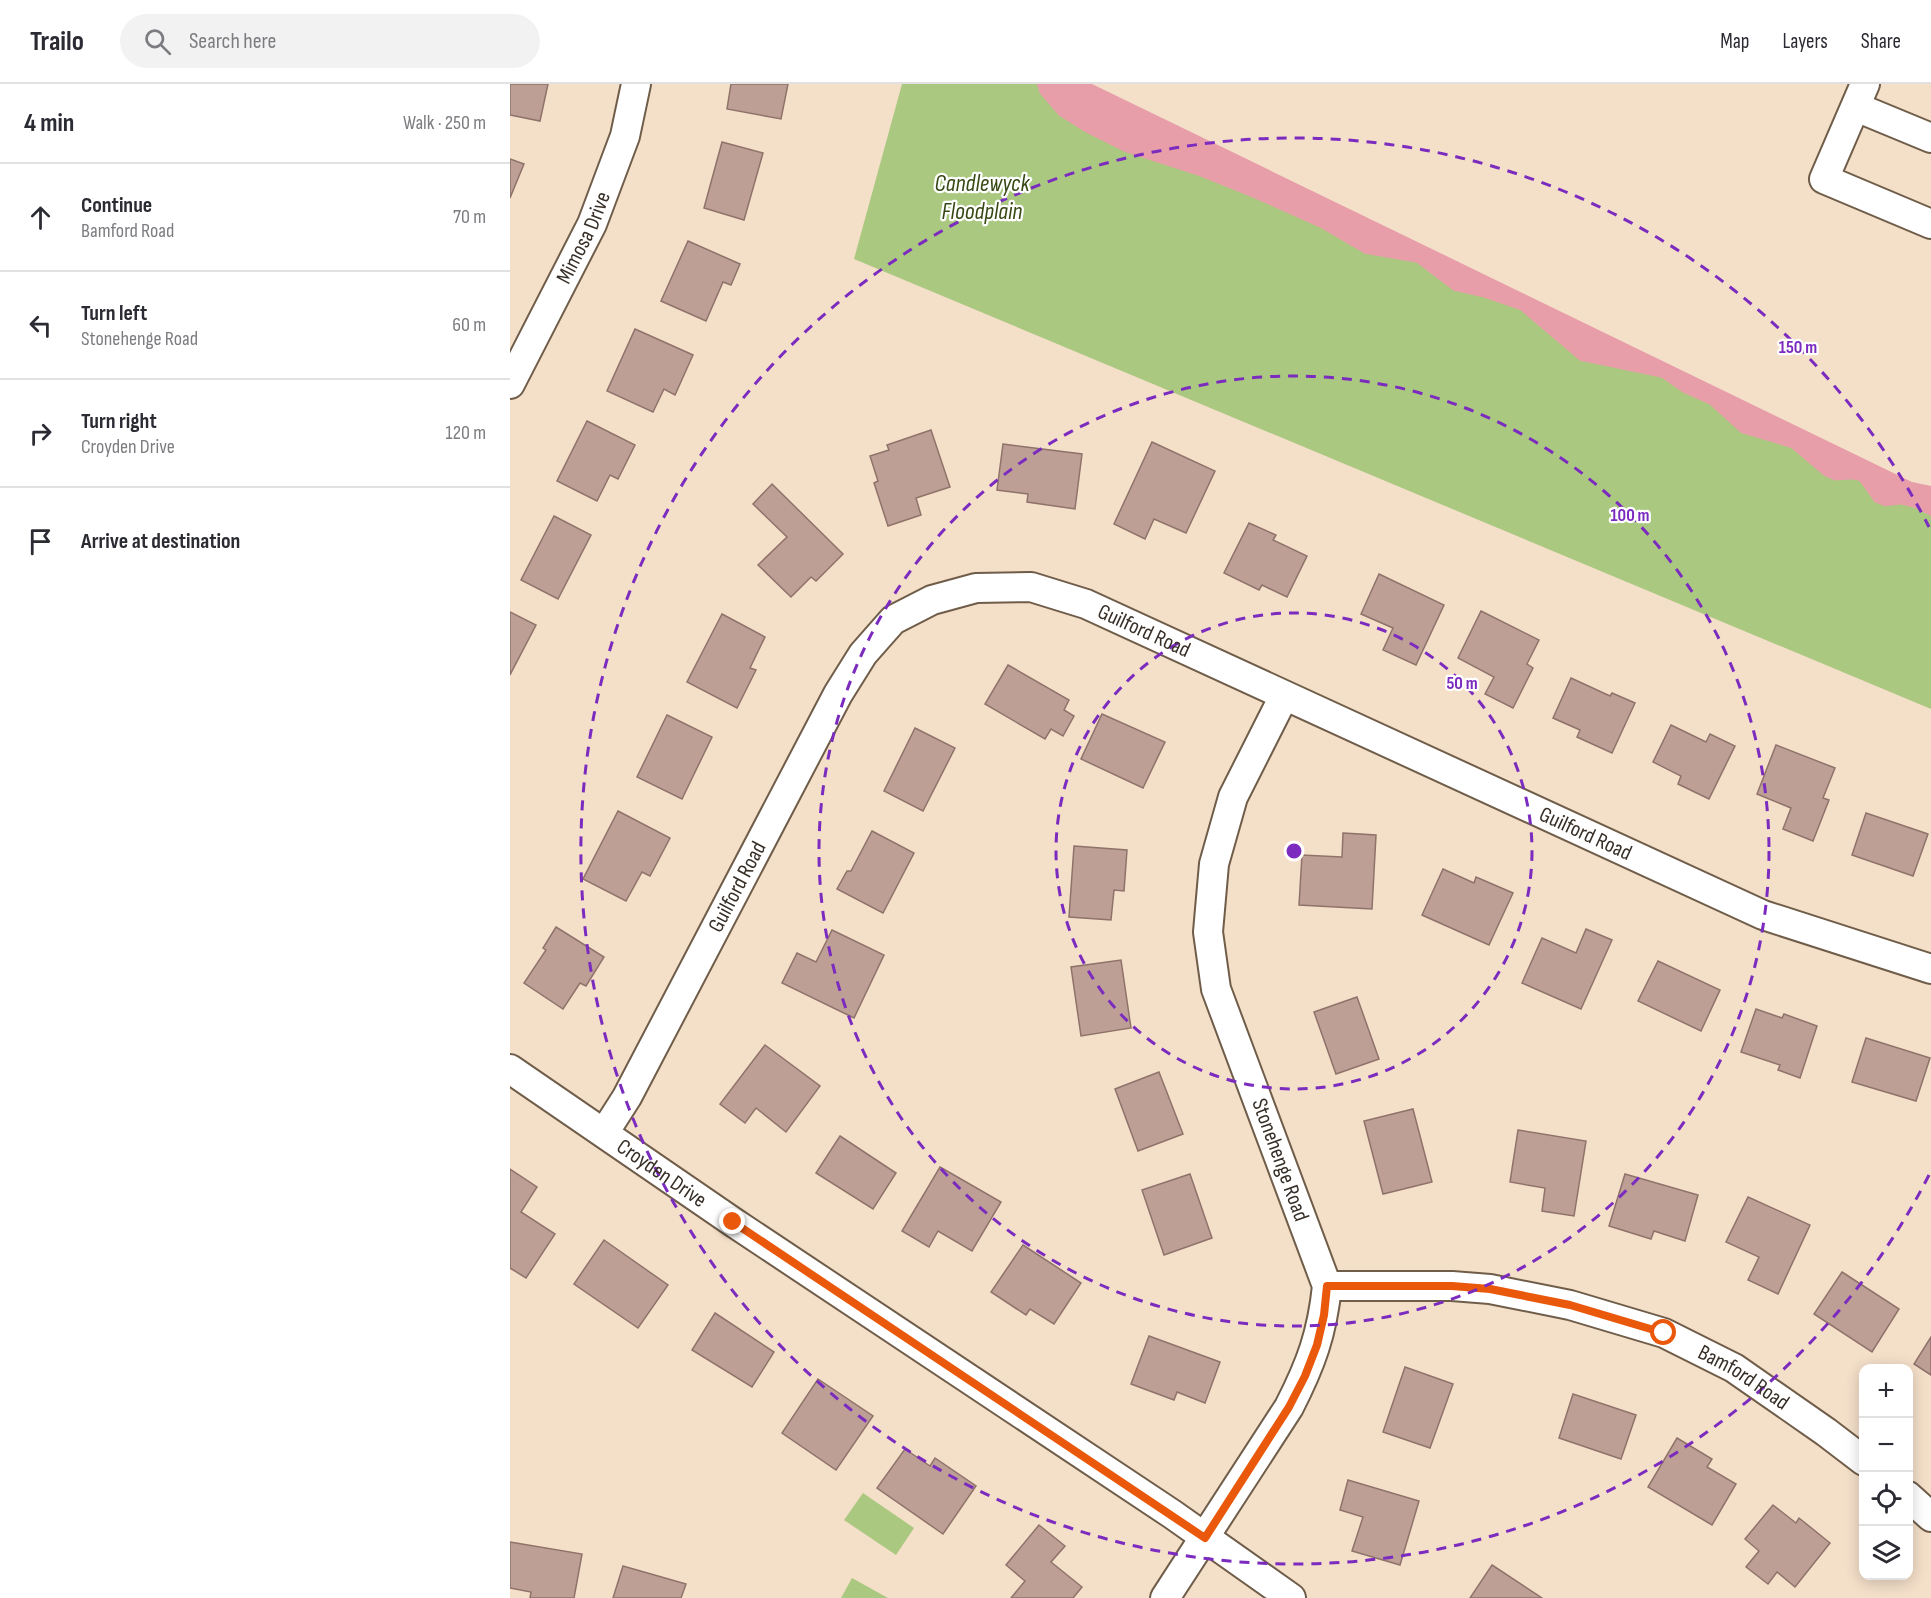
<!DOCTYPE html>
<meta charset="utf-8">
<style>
:root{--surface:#fff;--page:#f2f2f3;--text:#2b2b33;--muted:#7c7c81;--line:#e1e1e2}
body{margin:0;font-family:"Sofia Sans Condensed",sans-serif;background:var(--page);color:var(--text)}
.controls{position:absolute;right:18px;bottom:18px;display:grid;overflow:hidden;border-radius:12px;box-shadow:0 3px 15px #0003}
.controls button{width:54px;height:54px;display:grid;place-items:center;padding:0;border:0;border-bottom:2px solid var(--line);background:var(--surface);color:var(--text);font:30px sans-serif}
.stop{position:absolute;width:18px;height:18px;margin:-14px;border:4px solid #ea580c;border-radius:50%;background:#fff}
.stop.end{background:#ea580c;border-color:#fff;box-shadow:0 2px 6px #0008}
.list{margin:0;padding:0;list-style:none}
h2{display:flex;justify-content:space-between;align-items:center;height:78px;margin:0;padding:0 24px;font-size:26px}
h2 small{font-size:20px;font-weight:400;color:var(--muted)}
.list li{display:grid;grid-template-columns:39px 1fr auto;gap:18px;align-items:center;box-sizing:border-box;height:108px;padding:0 24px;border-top:2px solid var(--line)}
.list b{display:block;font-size:22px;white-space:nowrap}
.list p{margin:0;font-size:20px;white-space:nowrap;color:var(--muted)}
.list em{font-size:20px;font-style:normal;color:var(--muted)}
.icon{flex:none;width:33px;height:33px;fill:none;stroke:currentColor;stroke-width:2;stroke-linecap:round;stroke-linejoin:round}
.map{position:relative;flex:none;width:1421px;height:1514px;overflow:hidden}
header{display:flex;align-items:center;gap:36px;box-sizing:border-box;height:84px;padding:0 30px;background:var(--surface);border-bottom:2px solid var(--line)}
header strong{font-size:28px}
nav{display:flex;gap:33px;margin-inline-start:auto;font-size:21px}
.search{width:420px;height:54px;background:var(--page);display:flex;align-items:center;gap:15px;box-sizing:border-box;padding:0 21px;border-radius:33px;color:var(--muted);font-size:22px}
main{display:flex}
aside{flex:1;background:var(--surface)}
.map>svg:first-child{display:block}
</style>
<header>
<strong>Trailo</strong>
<div class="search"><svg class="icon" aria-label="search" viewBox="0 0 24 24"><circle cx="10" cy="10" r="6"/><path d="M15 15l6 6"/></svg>Search here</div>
<nav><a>Map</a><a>Layers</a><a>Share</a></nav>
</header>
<main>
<aside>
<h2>4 min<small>Walk · 250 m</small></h2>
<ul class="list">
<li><svg class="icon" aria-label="ahead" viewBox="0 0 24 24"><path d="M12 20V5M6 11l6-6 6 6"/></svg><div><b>Continue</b><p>Bamford Road</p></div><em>70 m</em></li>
<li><svg class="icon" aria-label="left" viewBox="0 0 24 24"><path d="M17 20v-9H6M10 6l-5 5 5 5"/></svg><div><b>Turn left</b><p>Stonehenge Road</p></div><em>60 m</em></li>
<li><svg class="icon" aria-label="right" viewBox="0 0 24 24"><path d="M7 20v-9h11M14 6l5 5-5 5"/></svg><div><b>Turn right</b><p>Croyden Drive</p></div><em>120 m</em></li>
<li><svg class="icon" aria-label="arrive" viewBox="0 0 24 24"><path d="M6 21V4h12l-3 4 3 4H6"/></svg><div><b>Arrive at destination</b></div></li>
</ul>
</aside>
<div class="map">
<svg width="1421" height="1514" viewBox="0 0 1421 1514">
<rect width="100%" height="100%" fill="#f4dfc9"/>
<path fill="#e79ea9" d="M 522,0 L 582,0 L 1402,398 L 1421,402 L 1421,437 L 1403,428 L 1391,425 L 1374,427 L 1362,422 L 1352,407 L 1342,400 L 1324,401 L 1312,396 L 1292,377 L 1229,353 L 1197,324 L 1170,312 L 1150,298 L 1068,281 L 1008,230 L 973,218 L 942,211 L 905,183 L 853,174 L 807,147 L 744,119 L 687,96 L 613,72 L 573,52 L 546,35 L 526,12 Z"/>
<g fill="#abc880">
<path d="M 392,0 L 522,0 L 526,12 L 546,35 L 573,52 L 613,72 L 687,96 L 744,119 L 807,147 L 853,174 L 905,183 L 942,211 L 973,218 L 1008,230 L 1068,281 L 1150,298 L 1170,312 L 1197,324 L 1229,353 L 1279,368 L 1312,396 L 1324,401 L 1342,400 L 1347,401 L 1362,423 L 1374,427 L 1391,425 L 1403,428 L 1421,437 L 1421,625 L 344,175 Z"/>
<path d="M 353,1409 L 404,1444 L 386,1471 L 334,1436 Z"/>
<path d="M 342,1494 L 378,1514 L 331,1514 Z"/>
</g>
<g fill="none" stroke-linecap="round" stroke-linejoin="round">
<path stroke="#abc880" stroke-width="9" d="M 522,0 L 526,12 L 546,35 L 573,52 L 613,72 L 687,96 L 744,119 L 807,147 L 853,174 L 905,183 L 942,211 L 973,218 L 1008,230 L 1068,281 L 1150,298 L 1170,312 L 1197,324 L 1229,353 L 1279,368 L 1312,396 L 1324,401 L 1342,400 L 1347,401 L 1362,422 L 1374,427 L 1391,425 L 1403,428 L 1421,437"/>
</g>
<g fill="#bd9f96" stroke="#8f736a" stroke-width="1.5">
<path d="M 0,0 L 38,0 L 30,37 L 0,31 Z"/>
<path d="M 221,0 L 278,0 L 271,35 L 217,25 Z"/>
<path d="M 212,58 L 253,69 L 234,136 L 194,124 Z"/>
<path d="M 0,75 L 14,80 L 0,114 Z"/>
<path d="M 178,157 L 230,180 L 221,201 L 213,198 L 196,237 L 151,217 Z"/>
<path d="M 125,245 L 183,271 L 165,311 L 154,305 L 143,328 L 97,307 Z"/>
<path d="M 77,337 L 125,361 L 108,395 L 100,391 L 87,417 L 47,397 Z"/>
<path d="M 421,346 L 440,403 L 406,414 L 411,431 L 378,442 L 364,399 L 368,397 L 360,372 L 379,366 L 377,361 Z"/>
<path d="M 642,358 L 705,387 L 676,449 L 644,435 L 635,455 L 604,440 Z"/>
<path d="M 493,360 L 572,370 L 565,425 L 517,418 L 518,410 L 487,406 Z"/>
<path d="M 262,400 L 333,470 L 306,497 L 301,493 L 281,513 L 248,481 L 277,453 L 243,420 Z"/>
<path d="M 44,432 L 81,451 L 48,515 L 11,496 Z"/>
<path d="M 739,439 L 766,451 L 763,456 L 797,472 L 777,513 L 752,501 L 749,506 L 714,489 Z"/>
<path d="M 869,490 L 934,521 L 906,581 L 873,566 L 883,544 L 851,530 Z"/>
<path d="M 971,527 L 1029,556 L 1017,580 L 1023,584 L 1003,624 L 975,610 L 984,593 L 948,574 Z"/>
<path d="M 0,528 L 26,541 L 0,591 Z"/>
<path d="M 212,530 L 255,553 L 240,584 L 246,586 L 227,624 L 177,598 Z"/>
<path d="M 498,581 L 559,616 L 554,626 L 564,632 L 553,652 L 541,645 L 535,655 L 475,620 Z"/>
<path d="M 1061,594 L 1100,612 L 1102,609 L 1125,619 L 1102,669 L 1067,653 L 1070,646 L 1043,634 Z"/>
<path d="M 592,630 L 655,658 L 633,704 L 571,675 Z"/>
<path d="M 157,631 L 202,653 L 172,715 L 127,693 Z"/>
<path d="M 1161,641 L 1196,658 L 1200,650 L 1225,662 L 1199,715 L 1168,700 L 1171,692 L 1143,678 Z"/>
<path d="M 405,644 L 445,664 L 413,727 L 374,707 Z"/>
<path d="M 1266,661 L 1325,684 L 1313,714 L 1319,716 L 1303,757 L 1273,745 L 1281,724 L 1247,710 Z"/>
<path d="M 108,727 L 160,754 L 140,792 L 132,788 L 116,817 L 73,795 Z"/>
<path d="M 1356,729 L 1418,750 L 1403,792 L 1342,771 Z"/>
<path d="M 362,747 L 404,769 L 373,829 L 327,805 L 337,787 L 341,787 Z"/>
<path d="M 833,749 L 866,751 L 862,825 L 789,821 L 792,771 L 832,773 Z"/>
<path d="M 564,762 L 617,766 L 614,807 L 604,806 L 601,836 L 559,833 Z"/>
<path d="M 933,785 L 964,799 L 966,793 L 1003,809 L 979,861 L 912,831 Z"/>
<path d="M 46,843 L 94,873 L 76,902 L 70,899 L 53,925 L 14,899 L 36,866 L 33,864 Z"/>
<path d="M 1076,845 L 1102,856 L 1071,925 L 1012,899 L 1032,854 L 1066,869 Z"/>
<path d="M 322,846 L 374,871 L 344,934 L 272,899 L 287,869 L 306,878 Z"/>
<path d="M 611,876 L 621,944 L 571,952 L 561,883 Z"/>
<path d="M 1148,877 L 1210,906 L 1191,947 L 1128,917 Z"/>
<path d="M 847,913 L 869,975 L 826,990 L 804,928 Z"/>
<path d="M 1246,925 L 1272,934 L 1274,930 L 1307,942 L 1290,994 L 1268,986 L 1270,981 L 1231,968 Z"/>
<path d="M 1356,954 L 1420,974 L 1406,1017 L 1342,998 Z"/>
<path d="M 255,961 L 310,1002 L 276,1048 L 246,1024 L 235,1039 L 210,1020 Z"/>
<path d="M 649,988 L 673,1050 L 628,1067 L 605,1005 Z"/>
<path d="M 903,1025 L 922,1098 L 873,1110 L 854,1037 Z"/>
<path d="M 1008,1046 L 1076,1057 L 1064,1132 L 1032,1127 L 1035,1104 L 1000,1098 Z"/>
<path d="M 330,1052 L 386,1089 L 363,1125 L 306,1089 Z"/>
<path d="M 430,1083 L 491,1118 L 462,1167 L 428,1147 L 419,1163 L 392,1147 Z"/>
<path d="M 0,1085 L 27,1103 L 11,1128 L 45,1150 L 16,1194 L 0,1184 Z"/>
<path d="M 680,1090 L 702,1154 L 654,1171 L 632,1106 Z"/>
<path d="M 1115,1090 L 1188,1111 L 1175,1157 L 1144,1147 L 1141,1155 L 1099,1142 Z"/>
<path d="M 1238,1113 L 1300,1141 L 1268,1210 L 1238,1196 L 1249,1173 L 1216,1158 Z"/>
<path d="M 94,1156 L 158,1201 L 128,1244 L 64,1200 Z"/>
<path d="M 513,1161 L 571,1199 L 544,1240 L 520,1225 L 516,1231 L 481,1208 Z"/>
<path d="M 1332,1188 L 1389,1225 L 1362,1268 L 1304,1230 Z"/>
<path d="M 205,1229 L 264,1268 L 242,1303 L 182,1266 Z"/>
<path d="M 639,1252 L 710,1278 L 695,1319 L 667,1308 L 664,1316 L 621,1300 Z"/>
<path d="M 1421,1253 L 1421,1291 L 1404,1280 Z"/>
<path d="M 895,1283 L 943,1300 L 920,1364 L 873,1348 Z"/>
<path d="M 308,1295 L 363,1332 L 326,1386 L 272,1349 Z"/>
<path d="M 1063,1310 L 1126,1331 L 1111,1375 L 1049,1354 Z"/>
<path d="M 1167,1354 L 1202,1375 L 1197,1383 L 1226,1400 L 1202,1441 L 1138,1403 Z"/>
<path d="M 395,1365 L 420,1382 L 425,1374 L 466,1402 L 433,1450 L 367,1404 Z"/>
<path d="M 838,1396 L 909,1417 L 890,1481 L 842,1467 L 853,1433 L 830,1426 Z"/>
<path d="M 1263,1421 L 1286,1439 L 1289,1434 L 1320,1459 L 1285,1503 L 1267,1488 L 1258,1500 L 1236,1483 L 1249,1467 L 1235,1455 Z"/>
<path d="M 529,1441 L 555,1462 L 541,1478 L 572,1503 L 563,1514 L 501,1514 L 515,1497 L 496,1481 Z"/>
<path d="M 0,1458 L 72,1470 L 64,1514 L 20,1514 L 21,1508 L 0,1504 Z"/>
<path d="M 982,1481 L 1032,1514 L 960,1514 Z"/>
<path d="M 113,1482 L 176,1500 L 171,1514 L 103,1514 Z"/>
</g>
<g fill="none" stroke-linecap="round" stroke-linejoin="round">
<defs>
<g id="street">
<path d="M 1355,0 L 1314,95 L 1421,140"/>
<path d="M 1346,23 L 1421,54"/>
<path id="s1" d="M 0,300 L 82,140 L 115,52 L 126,0"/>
<path id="s2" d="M 0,985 L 223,1138 L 662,1430 L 781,1514"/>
<path id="s3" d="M 94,1049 L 117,1013 L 328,610 L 353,570 L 383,536 L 422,516 L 466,504 L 521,503 L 576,520 L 1253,831 L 1421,885"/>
<path id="s4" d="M 817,1202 L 942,1202 L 980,1205 L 1060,1221 L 1154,1249 L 1224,1284 L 1316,1348 L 1354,1377"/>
<path d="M 1398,1412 L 1421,1433"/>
<path d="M 655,1514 L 779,1323 C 801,1280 812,1250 817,1202 L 706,905 L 698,848 L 704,780 L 723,713 L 774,612"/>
</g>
</defs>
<use href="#street" stroke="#6f5d49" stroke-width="32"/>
<use href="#street" stroke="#fff" stroke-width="28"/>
</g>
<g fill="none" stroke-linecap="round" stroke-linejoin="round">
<path stroke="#ea580c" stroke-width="8" d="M 223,1138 L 695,1454 L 779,1323 L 795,1292 L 807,1261 L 814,1231 L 817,1202 L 942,1202 L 980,1205 L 1060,1221 L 1154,1249"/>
</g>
<g fill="none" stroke="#7b2cbf" stroke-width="3" stroke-dasharray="10 8">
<circle cx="784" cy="767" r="238"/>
<circle cx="784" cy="767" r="475"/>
<path d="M1419 1091A713 713 0 1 1 1419 443"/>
</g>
<g text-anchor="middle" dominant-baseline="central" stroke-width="4.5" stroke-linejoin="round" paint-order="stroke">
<g font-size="22" fill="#372f27" stroke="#fff">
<text stroke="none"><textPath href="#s1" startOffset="164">Mimosa Drive</textPath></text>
<text stroke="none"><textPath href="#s3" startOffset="856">Guilford Road</textPath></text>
<text stroke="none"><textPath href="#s3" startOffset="1342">Guilford Road</textPath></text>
<text stroke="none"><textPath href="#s3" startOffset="280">Guilford Road</textPath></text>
<text transform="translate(770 1076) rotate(70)">Stonehenge Road</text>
<text stroke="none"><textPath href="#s2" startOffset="184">Croyden Drive</textPath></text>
<text stroke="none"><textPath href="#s4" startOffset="434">Bamford Road</textPath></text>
</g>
<g font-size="24" font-style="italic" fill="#364814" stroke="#fff">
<text x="472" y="99">Candlewyck<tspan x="472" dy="28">Floodplain</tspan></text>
</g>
</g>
<circle cx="784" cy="767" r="9" fill="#7b2cbf" stroke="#fff" stroke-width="3"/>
<g font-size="18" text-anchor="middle" font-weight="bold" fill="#7b2cbf" stroke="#fff" stroke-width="4.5" stroke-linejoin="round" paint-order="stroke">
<text x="1288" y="269">150 m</text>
<text x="1120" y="437">100 m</text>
<text x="952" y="605">50 m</text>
</g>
</svg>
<div class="controls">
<button>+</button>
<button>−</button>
<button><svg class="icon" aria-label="locate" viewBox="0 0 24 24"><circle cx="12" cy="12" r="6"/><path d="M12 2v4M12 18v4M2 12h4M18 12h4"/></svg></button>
<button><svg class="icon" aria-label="layers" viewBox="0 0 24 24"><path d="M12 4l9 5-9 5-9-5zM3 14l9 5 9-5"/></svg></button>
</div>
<div class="stop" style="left:1154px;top:1249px"></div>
<div class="stop end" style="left:223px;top:1138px"></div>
</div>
</main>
